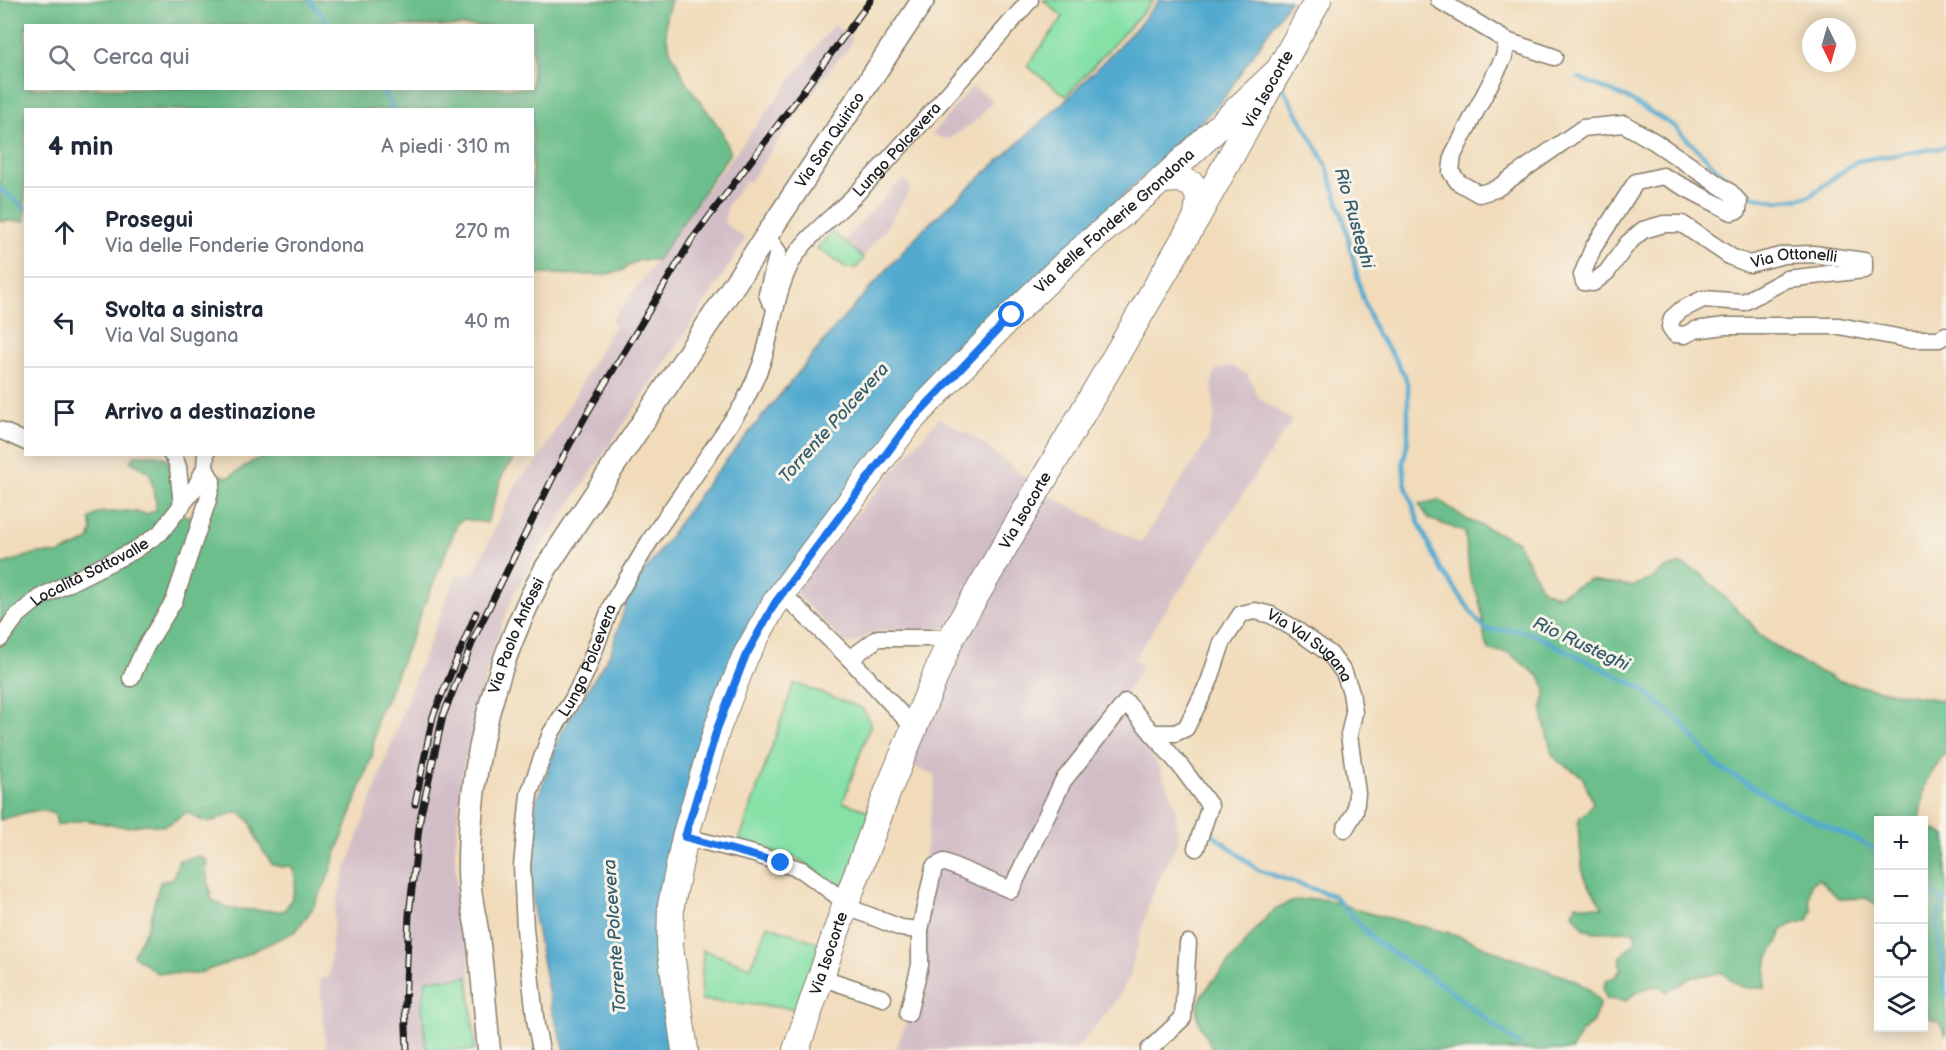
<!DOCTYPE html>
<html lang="it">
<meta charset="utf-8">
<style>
:root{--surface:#fff;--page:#f2f2f3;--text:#1f2937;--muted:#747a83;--line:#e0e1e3}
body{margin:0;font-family:"Balsamiq Sans",sans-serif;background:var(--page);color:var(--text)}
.controls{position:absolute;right:18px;bottom:18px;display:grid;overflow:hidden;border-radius:0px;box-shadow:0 3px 15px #0003}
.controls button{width:54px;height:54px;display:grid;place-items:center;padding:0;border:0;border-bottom:2px solid var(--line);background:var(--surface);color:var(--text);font:30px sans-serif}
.compass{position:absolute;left:1802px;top:18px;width:54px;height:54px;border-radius:50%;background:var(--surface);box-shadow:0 3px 15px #0003;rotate:175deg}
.stop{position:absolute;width:18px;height:18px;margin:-14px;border:4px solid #1a73e8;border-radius:50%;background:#fff}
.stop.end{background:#1a73e8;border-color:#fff;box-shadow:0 2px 6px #0008}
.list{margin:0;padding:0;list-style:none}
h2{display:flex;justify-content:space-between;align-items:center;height:78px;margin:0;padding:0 24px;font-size:26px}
h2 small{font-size:20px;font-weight:400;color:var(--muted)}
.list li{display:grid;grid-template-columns:39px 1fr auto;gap:18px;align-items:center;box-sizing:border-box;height:90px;padding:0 24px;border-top:2px solid var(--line)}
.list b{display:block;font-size:22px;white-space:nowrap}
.list p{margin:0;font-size:20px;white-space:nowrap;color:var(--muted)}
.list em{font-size:20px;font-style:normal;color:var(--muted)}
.icon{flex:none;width:33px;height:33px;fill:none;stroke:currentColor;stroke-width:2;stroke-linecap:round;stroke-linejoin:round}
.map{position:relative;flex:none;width:1946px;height:1050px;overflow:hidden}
.search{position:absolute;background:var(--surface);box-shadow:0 3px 15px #0003;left:24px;top:24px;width:510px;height:66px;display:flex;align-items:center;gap:15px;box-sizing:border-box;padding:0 21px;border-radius:0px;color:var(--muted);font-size:22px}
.panel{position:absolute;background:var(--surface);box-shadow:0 3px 15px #0003;left:24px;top:108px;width:510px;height:348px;border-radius:0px}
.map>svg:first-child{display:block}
</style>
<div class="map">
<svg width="1946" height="1050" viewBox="0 0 1946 1050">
<rect width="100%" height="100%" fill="#f7f3e8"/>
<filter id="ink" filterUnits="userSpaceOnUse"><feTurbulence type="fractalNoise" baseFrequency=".0167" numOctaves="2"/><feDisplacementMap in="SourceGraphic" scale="12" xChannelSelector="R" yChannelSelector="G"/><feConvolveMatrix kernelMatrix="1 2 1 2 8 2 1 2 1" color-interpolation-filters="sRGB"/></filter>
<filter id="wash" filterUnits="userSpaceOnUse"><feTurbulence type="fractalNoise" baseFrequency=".008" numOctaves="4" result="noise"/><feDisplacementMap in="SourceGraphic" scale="24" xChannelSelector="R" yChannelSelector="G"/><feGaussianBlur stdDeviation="1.35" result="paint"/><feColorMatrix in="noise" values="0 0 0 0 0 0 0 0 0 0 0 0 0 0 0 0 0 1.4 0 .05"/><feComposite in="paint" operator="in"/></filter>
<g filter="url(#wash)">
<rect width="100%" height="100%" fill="#f1dbba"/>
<g fill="#d2bdc6">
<path d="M 833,25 L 852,38 L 848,49 L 837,60 L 749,182 L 746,180 L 728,204 L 724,223 L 746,239 L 684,335 L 533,559 L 513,596 L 493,647 L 462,774 L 455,851 L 456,886 L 469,939 L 470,976 L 477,1050 L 326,1050 L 320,979 L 329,977 L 335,909 L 342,881 L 414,681 L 456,576 L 474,573 L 510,496 L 521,477 L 536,464 L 608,337 L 615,325 L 611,321 L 657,260 L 697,203 Z"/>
<path d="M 972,86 L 993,100 L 979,118 L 949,139 L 932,135 Z"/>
<path d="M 905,179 L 911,189 L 883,232 L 863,257 L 843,242 L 895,186 Z"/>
<path d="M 1231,366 L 1247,374 L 1259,398 L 1292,420 L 1134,659 L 1142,666 L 1120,704 L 1125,709 L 1157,763 L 1176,807 L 1178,842 L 1150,899 L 1129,979 L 1115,1003 L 1075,1050 L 895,1050 L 907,1021 L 925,889 L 923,865 L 936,776 L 904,762 L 947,628 L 878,631 L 851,644 L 843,641 L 795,592 L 807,573 L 939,418 L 976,438 L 1046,494 L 1141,543 L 1207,441 L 1215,417 L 1212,383 L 1215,370 Z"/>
</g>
<g fill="#86e1a7" stroke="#517e62" stroke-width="1.5">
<path d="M 1043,0 L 1154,0 L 1066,96 L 1027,66 L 1063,17 Z"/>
<path d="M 832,232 L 863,257 L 863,260 L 856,268 L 847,268 L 817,248 Z"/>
<path d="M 794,683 L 862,708 L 871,723 L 843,802 L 871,812 L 844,889 L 800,860 L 739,841 Z"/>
<path d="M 767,925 L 821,944 L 799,1009 L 701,1000 L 703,950 L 751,967 Z"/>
<path d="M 468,977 L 475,1050 L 426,1050 L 422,1006 L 426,980 Z"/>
</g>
<g fill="#6cbf8c" stroke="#446e54" stroke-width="1.5" fill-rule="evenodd">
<path d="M 0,0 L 671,0 L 666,17 L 666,36 L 671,52 L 688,85 L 721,130 L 730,153 L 657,260 L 638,260 L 621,271 L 601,275 L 533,274 L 532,110 L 26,110 L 25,221 L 0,221 ZM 26,26 L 532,26 L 532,88 L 26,88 Z"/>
<path d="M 136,455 C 145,455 157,453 165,458 C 175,464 177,501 180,514 L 189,517 L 197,511 L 220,475 L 229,477 L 255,460 L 275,455 L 516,455 L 503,474 L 487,523 L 465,519 L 458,522 L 386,700 L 377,717 L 372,756 L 326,882 L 312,909 L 296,931 L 228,963 L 196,974 L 157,973 L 133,955 L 149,924 L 160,882 L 173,879 L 179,860 L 199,856 L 207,861 L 206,871 L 212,900 L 230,909 L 284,911 C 294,898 300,881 291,866 L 281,867 L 272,864 C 266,856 261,848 257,840 C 255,834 254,828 250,822 C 234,800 220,826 204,821 C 199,820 192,815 187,812 L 171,823 L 162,826 L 146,824 L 126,827 L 85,820 L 57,825 L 55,815 C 39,805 19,815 0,820 L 0,565 L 37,553 L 58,554 L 82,544 L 90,539 L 92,529 L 90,519 L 98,513 L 128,511 L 147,514 L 156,510 C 157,498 152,485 150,473 L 130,461 Z"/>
<path d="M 1439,500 L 1468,520 L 1517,541 L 1542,589 L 1557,596 L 1589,580 L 1633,586 L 1650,580 L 1664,569 L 1682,564 L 1699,572 L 1750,622 L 1760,636 L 1805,665 L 1837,680 L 1873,689 L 1946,701 L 1946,752 L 1925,783 L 1919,820 L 1878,820 L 1878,906 L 1866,898 L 1839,899 L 1819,879 L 1811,883 L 1809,901 L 1812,911 L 1808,920 L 1790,925 L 1782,930 L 1777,943 L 1767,960 L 1765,988 C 1737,989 1743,987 1722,973 L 1692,977 L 1667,992 L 1659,986 C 1645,987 1636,991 1626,1001 L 1607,999 L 1603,989 L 1606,981 L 1615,977 L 1621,969 L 1619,960 C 1623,951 1631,948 1637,940 L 1634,931 L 1593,932 L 1585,929 L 1573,914 L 1576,904 L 1603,908 L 1583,875 L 1578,826 L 1580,817 L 1588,811 L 1593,803 L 1582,776 L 1558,761 L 1552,754 L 1543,717 L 1542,707 L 1546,690 L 1541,678 L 1509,653 L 1490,650 L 1485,642 L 1482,614 L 1478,596 L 1470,579 L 1465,532 L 1429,519 L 1419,504 Z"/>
<path d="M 1924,824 L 1946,836 L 1946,1036 L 1939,1022 L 1930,1019 L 1924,1006 Z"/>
<path d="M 1312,899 L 1330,900 L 1364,912 L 1454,934 L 1505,955 L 1574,980 L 1589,989 L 1600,1003 L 1593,1021 L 1580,1034 L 1572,1050 L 1212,1050 C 1209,1036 1197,1027 1197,1011 C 1198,992 1228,966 1239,951 C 1251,936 1261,920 1276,909 C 1287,901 1299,900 1312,899 Z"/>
</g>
<path fill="#52aacf" stroke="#376376" stroke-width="1.5" d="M 1159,0 L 1290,0 L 1221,102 L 1003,311 L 745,632 L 683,815 L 656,917 L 657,964 L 670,1050 L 565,1050 L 552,1011 L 534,917 L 531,867 L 536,803 L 561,732 L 611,652 L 629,594 L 706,485 L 834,329 L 922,230 L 1069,97 L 1139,25 Z"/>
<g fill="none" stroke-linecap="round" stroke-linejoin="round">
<g stroke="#52aacf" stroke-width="4.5">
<path d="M 310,0 L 330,26"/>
<path d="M 1579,78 L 1625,97 L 1674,126 L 1728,180 L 1755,197 L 1777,201 L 1808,197 L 1857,161 L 1946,147"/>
<path d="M 1282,86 L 1326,164 L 1344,221 L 1362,296 L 1377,335 L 1390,351 L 1405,376 L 1408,387 L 1408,441 L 1403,463 L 1405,483 L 1419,523 L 1440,568 L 1479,623 L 1487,630 L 1520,630 L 1539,637 L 1643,689 L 1684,726 L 1717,766 L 1792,810 L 1876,849 L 1878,852"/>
<path d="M 380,88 L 391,103 L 392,110"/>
<path d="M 0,189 L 26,208"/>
<path d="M 1210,832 L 1258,870 L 1334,896 L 1375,941 L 1444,986 L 1519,1045"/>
<path d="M 1924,890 L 1946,901"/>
<path d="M 1942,899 L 1937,921 L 1946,996"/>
</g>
</g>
</g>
<g filter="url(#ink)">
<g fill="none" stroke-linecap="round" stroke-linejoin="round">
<defs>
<g id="minor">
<path id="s1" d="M 1439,0 L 1507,41 L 1504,57 L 1453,155 L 1451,172 L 1458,182 L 1479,194 L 1496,189 L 1583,128 L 1624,124 L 1655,142 L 1731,193 L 1739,202 L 1738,210 L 1732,212 L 1663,176 L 1636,182 L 1593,248 L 1582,275 L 1584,282 L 1593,283 L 1607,272 L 1628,243 L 1643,230 L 1664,224 L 1682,224 L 1731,257 L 1749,264 L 1784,255 L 1813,254 L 1864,261 L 1864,270 L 1787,279 L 1744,302 L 1703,299 L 1681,310 L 1672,318 L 1670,327 L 1675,334 L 1685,335 L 1695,330 L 1725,326 L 1839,326 L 1907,339 L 1939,339 L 1946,335"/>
<path d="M 1507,41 L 1554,57"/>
<path d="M 764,238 L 773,245 L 778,252 L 767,294 L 770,301 L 776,306"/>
<path d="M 0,430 L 26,442"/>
<path d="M 171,454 L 174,456 L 178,467 L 182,506"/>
<path d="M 783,594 L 850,659 L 913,727"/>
<path id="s2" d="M 0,639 L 17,616 L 39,598 L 135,550 L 160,533 L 195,488 L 205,468"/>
<path d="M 850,659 L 878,638 L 951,638"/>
<path d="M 131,678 L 146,646 L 174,601 L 208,500 L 212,481 L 205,468 L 206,454"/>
<path id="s3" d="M 1152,733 L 1175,733 L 1186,728 L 1209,682 L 1222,643 L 1241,614 L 1255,611 L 1271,615 L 1295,629 L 1330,654 L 1344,673 L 1351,692 L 1354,713 L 1349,735 L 1357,793 L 1355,812 L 1345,829"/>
<path d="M 685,837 L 754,854 L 802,870 L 836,895 L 845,906 L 901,928 L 920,930 L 934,867 L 944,862 L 1011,890 L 1063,781 L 1126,702 L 1182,768 L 1210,806 L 1196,848"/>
<path d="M 820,977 L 883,998"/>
<path d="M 908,1014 L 920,965 L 920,930"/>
<path id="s4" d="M 541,1050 L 536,1025 L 525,929 L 522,866 L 529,794 L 551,733 L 573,699 L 587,670 L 612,604 L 651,539 L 742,406 C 751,389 760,371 765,352 C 774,320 777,285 795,256 C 812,231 838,213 859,191 C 918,129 974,65 1030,0"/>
<path d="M 1149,1050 L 1183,1018 L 1188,943"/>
</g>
<g id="secondary">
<path id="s5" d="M 489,1050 C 485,1012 483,974 478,937 C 476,920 471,904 470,887 C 468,869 469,851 470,832 C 475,739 501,650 546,568 L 923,0"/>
</g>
<g id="primary">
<path d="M 1162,180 L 1179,179 L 1193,185 L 1199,197 L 1197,217"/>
<path id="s6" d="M 685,1050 L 670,947 L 671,905 L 685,837 L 717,729 L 745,657 L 775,603 L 910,421 L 1012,315 L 1069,260 L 1162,180 L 1280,69"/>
<path id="s7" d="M 796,1050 L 845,906 L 888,791 L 951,638 L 1197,217 L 1318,0"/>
</g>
</defs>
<use href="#minor" stroke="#867c6b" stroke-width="19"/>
<use href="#secondary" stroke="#867c6b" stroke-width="25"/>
<use href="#primary" stroke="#867c6b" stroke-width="28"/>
<use href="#minor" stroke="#fff" stroke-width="16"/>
<use href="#secondary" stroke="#fff" stroke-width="22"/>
<use href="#primary" stroke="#fff" stroke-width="26"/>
<defs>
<g id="rail">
<path d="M 415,804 L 433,716 L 476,613"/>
<path d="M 407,1050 L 405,1005 L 409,915 L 420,819 L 443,716 L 475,636 L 566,451 L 589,410 L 691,241 L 871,0"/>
</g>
</defs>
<use href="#rail" stroke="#1c1c1c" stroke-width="7"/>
<use href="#rail" stroke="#f7f3e8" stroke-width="4.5" stroke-dasharray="14" stroke-linecap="butt"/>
</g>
</g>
<g fill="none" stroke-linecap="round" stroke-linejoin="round" filter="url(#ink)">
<path stroke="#1a73e8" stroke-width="8" d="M 781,863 L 685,837 L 717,729 L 745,657 L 775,603 L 910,422 L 1012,315"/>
</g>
<g text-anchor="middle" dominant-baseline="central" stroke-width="6" stroke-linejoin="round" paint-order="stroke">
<g font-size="16" fill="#1c1c1c" stroke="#f7f3e8">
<text stroke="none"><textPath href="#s7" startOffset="1074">Via Isocorte</textPath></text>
<text stroke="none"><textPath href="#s5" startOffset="1010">Via San Quirico</textPath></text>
<text stroke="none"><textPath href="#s4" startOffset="1010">Lungo Polcevera</textPath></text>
<text stroke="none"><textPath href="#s6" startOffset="980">Via delle Fonderie Grondona</textPath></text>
<text stroke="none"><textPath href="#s1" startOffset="1046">Via Ottonelli</textPath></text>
<text stroke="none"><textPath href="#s7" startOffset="588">Via Isocorte</textPath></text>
<text stroke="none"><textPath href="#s2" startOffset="114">Località Sottovalle</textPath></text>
<text stroke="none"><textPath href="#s5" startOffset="422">Via Paolo Anfossi</textPath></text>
<text stroke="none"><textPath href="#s3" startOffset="243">Via Val Sugana</textPath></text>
<text stroke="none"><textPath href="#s4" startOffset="404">Lungo Polcevera</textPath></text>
<text stroke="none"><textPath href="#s7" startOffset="102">Via Isocorte</textPath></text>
</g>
<g font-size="18" font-style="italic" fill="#345c6d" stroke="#f7f3e8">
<text transform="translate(1354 218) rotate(74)">Rio Rusteghi</text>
<text transform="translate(834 423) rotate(-48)">Torrente Polcevera</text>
<text transform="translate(1581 644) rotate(25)">Rio Rusteghi</text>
<text transform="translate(615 936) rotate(-94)">Torrente Polcevera</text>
</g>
</g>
</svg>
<div class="controls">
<button>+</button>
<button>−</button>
<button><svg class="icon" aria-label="locate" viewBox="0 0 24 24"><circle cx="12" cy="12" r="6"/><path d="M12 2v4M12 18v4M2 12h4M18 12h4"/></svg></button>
<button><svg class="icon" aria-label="layers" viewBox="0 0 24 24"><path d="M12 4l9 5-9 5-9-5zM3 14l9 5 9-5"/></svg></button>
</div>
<svg class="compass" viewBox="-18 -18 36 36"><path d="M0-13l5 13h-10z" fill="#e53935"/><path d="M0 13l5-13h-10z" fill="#747a83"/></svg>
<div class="stop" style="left:1012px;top:315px"></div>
<div class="stop end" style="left:781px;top:863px"></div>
<div class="search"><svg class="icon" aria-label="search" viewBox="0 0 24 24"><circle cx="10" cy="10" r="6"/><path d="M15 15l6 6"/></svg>Cerca qui</div>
<section class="panel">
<h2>4 min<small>A piedi · 310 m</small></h2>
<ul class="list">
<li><svg class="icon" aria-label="ahead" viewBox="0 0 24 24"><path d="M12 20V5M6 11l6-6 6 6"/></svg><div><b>Prosegui</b><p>Via delle Fonderie Grondona</p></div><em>270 m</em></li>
<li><svg class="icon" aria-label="left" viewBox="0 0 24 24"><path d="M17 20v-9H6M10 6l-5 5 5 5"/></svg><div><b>Svolta a sinistra</b><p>Via Val Sugana</p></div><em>40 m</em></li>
<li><svg class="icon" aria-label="arrive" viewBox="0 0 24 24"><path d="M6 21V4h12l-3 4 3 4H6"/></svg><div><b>Arrivo a destinazione</b></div></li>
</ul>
</section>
</div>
